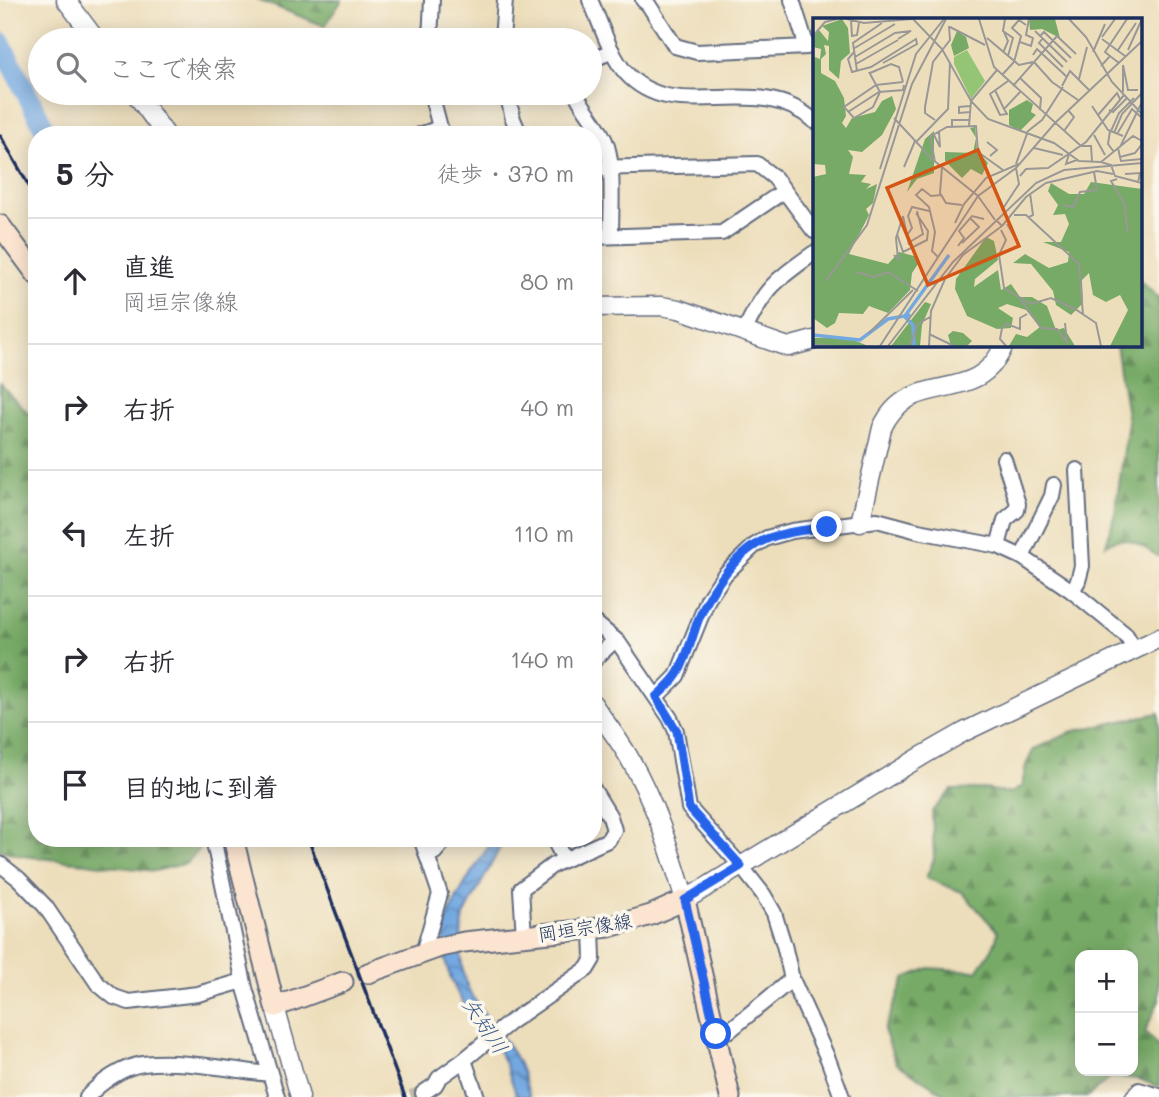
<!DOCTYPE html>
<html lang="ja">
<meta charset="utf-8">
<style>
:root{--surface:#fff;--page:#f2f2f3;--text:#2b2b33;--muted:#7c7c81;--line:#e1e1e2}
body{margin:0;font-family:Mali,"Klee One",sans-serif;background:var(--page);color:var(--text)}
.controls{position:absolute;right:21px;bottom:21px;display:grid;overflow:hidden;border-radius:14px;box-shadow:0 4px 18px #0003}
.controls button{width:63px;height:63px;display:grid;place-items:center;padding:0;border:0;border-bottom:2px solid var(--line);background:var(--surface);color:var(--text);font:35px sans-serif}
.stop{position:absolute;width:21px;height:21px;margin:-16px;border:5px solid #2563eb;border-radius:50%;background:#fff}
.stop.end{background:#2563eb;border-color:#fff;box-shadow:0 2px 7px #0008}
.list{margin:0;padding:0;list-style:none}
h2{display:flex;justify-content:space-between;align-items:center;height:91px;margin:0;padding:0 28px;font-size:30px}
h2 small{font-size:23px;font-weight:400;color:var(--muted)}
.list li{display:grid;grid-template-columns:46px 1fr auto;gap:21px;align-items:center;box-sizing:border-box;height:126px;padding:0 28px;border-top:2px solid var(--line)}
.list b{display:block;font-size:26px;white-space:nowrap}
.list p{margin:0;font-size:23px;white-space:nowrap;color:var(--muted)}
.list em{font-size:23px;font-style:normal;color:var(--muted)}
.icon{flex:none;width:38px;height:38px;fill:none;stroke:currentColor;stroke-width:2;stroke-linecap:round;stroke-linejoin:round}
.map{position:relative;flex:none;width:1159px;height:1097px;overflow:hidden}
.search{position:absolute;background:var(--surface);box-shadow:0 4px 18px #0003;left:28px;top:28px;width:574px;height:77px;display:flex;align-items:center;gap:18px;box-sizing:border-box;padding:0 24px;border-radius:38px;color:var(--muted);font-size:26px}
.panel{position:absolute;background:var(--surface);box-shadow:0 4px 18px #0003;left:28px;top:126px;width:574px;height:721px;border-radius:28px}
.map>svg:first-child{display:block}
</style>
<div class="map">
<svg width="1159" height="1097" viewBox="0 0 1159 1097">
<defs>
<pattern id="forest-firs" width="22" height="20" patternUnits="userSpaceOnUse" patternTransform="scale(1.75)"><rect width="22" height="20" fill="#7a6"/><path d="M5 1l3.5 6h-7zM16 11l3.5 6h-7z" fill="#618b57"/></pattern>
<pattern id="water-waves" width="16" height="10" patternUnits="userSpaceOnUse" patternTransform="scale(1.75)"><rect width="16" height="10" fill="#73a8e0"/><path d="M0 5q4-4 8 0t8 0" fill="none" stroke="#5e89b9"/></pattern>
</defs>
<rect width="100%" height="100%" fill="#fbf7ec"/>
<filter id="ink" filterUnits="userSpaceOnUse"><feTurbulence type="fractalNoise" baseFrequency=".0143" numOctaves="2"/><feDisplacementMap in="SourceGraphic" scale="14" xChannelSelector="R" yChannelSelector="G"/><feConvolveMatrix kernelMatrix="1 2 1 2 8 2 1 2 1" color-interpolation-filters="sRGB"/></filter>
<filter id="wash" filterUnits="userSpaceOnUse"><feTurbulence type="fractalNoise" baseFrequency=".00686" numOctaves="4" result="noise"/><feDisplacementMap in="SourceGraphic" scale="28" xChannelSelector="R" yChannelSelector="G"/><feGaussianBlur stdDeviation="1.57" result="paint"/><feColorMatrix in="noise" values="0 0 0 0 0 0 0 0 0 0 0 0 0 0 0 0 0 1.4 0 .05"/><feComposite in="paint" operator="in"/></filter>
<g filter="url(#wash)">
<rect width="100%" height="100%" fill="#eddebb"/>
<g fill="url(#forest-firs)" stroke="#496c62" stroke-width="2" fill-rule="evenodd">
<path d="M 258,0 L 342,0 L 325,26 Z"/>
<path d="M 1140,281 L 1159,298 L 1159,557 C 1143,547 1124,531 1106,545 L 1115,513 L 1128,422 L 1116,345 L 1140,345 Z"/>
<path d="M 0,384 L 37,422 L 37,838 L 208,838 L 187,863 L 155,871 L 23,856 L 0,850 Z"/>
<path d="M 1159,713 L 1159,1000 L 1145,1032 L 1159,1048 L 1159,1087 L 1139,1079 L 1111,1077 L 1087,1097 L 950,1097 L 896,1063 L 884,1030 L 905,978 L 929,968 L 977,971 C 986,957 995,949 998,932 L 962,892 L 926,878 L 934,859 L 932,811 L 952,790 L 984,789 L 1011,793 L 1022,786 L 1026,765 L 1034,749 L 1074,731 ZM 1080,955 L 1133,955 L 1133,1071 L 1080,1071 Z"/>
</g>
<path fill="url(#water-waves)" stroke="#476c9f" stroke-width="2" d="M 494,838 L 505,838 L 464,916 C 459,940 459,970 470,992 C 482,1015 505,1036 517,1060 C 523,1072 526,1085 530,1097 L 517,1097 C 512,1082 507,1065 499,1052 C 477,1019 447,992 444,949 C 444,941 443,931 446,923 C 454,897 479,862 494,838 Z"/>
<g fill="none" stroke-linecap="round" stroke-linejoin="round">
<path stroke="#73a8e0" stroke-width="21" d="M 0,42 L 48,135"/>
</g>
</g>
<g filter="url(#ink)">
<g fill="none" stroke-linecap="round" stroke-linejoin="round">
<path stroke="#c3bba8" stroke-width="14" stroke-dasharray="14 7" stroke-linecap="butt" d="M 411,1097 L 423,1093"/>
<defs>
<g id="minor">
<path d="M 590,0 C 601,23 609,54 626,73 C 676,128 756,69 814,121"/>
<path d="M 643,0 L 648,4 L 675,46 L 697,52 L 807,47 L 792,0"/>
<path d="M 430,40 L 432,0"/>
<path d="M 502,40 L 505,0"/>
<path d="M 590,61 L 612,51"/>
<path d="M 431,93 L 442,135"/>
<path d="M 507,93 L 513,119 L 520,135"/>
<path d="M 576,93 C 584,112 601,126 607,146 C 614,169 611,211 611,236"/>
<path d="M 420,135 L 439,128"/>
<path d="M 593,168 L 757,164 L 775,178 L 814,231"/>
<path d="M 593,237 L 722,233 L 784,191"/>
<path d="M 744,332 C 765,287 776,280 814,253"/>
<path d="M 998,546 L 1005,520 L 1017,510 L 1018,504 L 1004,459"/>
<path d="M 1022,557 L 1052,496 L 1054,485"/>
<path d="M 1072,591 L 1078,581 L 1082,566 L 1077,470"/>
<path d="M 593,621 L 618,642 L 670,718 L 676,731 L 689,808 L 741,866 L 763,894 L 774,913 L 784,945 L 792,979 L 828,1059 L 842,1097"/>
<path d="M 593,661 L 615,640"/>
<path d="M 656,697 L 677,676 L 708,599 L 725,574 L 754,546 L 767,538 L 792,531 L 877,520 L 918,531 L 998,546 L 1022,557 L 1072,591 L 1126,635 L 1135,650"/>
<path d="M 213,838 L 245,988 L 277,1097"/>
<path d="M 421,838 L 440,894 L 423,953"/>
<path d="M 553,838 L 564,859"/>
<path d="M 427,856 L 435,852 L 447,838"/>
<path d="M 0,864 L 19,879 L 45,906 L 98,984 L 114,997 L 129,1002 L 198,994 L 243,981"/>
<path d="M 524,937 L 521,889 L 553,865 L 608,840 L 614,830 L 610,817 L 593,789"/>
<path d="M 716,1034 L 730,1030 L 792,979"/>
<path d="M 464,1060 L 477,1097"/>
<path d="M 423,1093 L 435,1085 L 439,1078 L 464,1060 L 509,1023 L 587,969 L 593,959 L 592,930"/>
<path d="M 87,1097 C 101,1082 122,1067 143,1064 C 180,1059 232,1070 269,1074"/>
<path d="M 1133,1097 L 1139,1090 L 1159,1096"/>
</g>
<g id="tertiary">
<path d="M 66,0 L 96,40"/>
<path d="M 135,93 L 166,135"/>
<path d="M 593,307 L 661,306 L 679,309 L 788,347 L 814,340"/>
<path d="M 860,523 L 882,428 C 910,366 977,410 1004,345"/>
<path d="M 593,704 C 604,721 617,737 627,754 C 654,799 670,850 685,900 L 922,756 L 964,732 L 1159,638"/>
<path d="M 275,1007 L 300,1097"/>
</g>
<g id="secondary">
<path d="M 0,225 L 37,275"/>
<path d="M 233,838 L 275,1007 L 343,982"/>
<path d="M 368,973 L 440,947 L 464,942 L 609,927 L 651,915 L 685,900 L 730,1097"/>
</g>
</defs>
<use href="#minor" stroke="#646c7f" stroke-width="18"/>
<use href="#tertiary" stroke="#646c7f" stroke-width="21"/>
<use href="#secondary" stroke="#646c7f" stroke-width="23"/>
<use href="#minor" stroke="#fff" stroke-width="14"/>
<use href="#tertiary" stroke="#fff" stroke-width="18"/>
<use href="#secondary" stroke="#fce5d0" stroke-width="19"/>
<g stroke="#1b2f5e" stroke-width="3.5">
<path d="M 0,135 L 37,200"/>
<path d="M 308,838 L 405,1097"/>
</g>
</g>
</g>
<g fill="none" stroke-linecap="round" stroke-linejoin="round" filter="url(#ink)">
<path stroke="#2563eb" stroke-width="9" d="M 716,1034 L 685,900 L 741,866 L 689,808 L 677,731 L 656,697 C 663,690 673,682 678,673 C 688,656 692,636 699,618 C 712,588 737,550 769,538 C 788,531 807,530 827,527"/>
</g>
<g text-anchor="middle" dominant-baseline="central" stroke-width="7" stroke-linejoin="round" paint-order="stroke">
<g font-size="19" fill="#1b2f5e" stroke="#fbf7ec">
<text transform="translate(585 927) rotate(-9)">岡垣宗像線</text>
</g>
<g font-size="21" font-style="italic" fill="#3a598c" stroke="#fbf7ec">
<text transform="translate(486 1025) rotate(56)">矢矧川</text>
</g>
</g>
<g transform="translate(813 18)">
<rect width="329" height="329" fill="#eddebb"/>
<path d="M 29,1 L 35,10 L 37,35 L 28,43 L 26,61 L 16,52 L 16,28 L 11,27 L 13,36 L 8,41 L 8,55 L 22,63 L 31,80 L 33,98 L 29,105 L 33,110 L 39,100 L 62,94 L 69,83 L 79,78 L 83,91 L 69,117 L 49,134 L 35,132 L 40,139 L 36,156 L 53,157 L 48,164 L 58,166 L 53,171 L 64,166 L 60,185 L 53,191 L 56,197 L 36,236 L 75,246 L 86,234 L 105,239 L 105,246 L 99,255 L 97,272 L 75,295 L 56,288 L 50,296 L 26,295 L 22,305 L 14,310 L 0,300 L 0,159 L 13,156 L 12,147 L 0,146 L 0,45 L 2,39 L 7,41 L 8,31 L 0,29 L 0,18 L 6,12 L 15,23 L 16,14 L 9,8 ZM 216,1 L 242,1 L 247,20 L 229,11 L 217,12 ZM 144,13 L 153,19 L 156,30 L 141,38 L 138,27 ZM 214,82 L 220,86 L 218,94 L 223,97 L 207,113 L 196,107 L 196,92 ZM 162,109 L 164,132 L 175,145 L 169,157 L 158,151 L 149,160 L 132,143 L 132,134 L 160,135 L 163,120 L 157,110 ZM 121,113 L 121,155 L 104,161 L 94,174 L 112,121 ZM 278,164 L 329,171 L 329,328 L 297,328 L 315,292 L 307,277 L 293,284 L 280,277 L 276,255 L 269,262 L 270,285 L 258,297 L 243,287 L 240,273 L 218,246 L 200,245 L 212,236 L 236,250 L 255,244 L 256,234 L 230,224 L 248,224 L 256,206 L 252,196 L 240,197 L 245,187 L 235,173 L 238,165 L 256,176 L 271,176 ZM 173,219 L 181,223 L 185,242 L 162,261 L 161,269 L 185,252 L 188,272 L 198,266 L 207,279 L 219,279 L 234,288 L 243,312 L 251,310 L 262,328 L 196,328 L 203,316 L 214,319 L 227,309 L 213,292 L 194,286 L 185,290 L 200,300 L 198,310 L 184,311 L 154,298 L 142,271 L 143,261 ZM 112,284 L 118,286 L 109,307 L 107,328 L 78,328 ZM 140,313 L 150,315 L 159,323 L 154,328 L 138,328 L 135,317 ZM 0,320 L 36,320 L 55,328 L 0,328 Z" fill="#7a6"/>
<path d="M 154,32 L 172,63 L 158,81 L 141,46 L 141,39 Z" fill="#94c575"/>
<path fill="none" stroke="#73a8e0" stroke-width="3.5" d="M 97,296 L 93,300 L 100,307 L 101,328M 0,317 L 47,322 L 75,301 L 92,298 L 136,237"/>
<path fill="none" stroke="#999896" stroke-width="2" d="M 34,1 L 51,5 L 99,1M 100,1 L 129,31 L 158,83 L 175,101 L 241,125 L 266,143 L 288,144M 166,1 L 181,49 L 268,128 L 278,128 L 279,143M 192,1 L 190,13 L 200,20 L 195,38M 256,1 L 273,19 L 299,64 L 329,96M 38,2 L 39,18 L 44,17 L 46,5M 137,9 L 172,27M 222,13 L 254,44M 0,18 L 12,4 L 24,1M 227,18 L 231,14 L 258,40M 289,19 L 302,1M 174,20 L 206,47 L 220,44M 230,20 L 226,25 L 250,49M 289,21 L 312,38M 207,24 L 218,28 L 220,20 L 213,17 L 216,1M 40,31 L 82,6M 305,32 L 323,5M 315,32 L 329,1M 41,34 L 35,41 L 39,54 L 58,49 L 103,21 L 104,26 L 70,45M 280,34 L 292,6M 190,35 L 195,23 L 191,14M 220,37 L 224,31 L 254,59M 297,38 L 292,34 L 314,1M 42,39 L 82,15 L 98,13 L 85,21M 221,44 L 239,64 L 265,82M 43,46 L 85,22M 310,47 L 315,72 L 325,72M 288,48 L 297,38 L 306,45M 44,53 L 40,25 L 69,5M 56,54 L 67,74M 57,55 L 78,46 L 86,49 L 90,64M 189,57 L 201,44 L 208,18 L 199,10 L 206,2 L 213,7M 207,60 L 228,80 L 227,92M 266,61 L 274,29M 195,63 L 177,76 L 187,97 L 194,96 L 191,91 L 207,74M 200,68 L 244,18 L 263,36M 249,68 L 257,53 L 276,72M 182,72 L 191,91M 67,74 L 60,89 L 41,100 L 31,89 L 63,67 L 90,64M 310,74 L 310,48M 157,88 L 146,89 L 146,95 L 158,94M 279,88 L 295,112 L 310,118M 296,92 L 300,94 L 314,80M 35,94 L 66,74 L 90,72 L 91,67M 285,97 L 304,75 L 307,81M 122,102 L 112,95 L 112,89 L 120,44 L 137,22 L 136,8M 156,108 L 158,83 L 184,52M 139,109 L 139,102 L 157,102M 251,113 L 261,99 L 255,92M 297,113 L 295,126 L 301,134M 298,113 L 306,95 L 321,80M 301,115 L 309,96 L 329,75M 304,116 L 319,91 L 328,99M 117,117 L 122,144M 121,117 L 127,129 L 126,113M 281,117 L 292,137M 118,118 L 134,109 L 163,108 L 165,134 L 190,152M 329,123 L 320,118 L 288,144 L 298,147 L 302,158 L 329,165M 103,124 L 135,91 L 137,44M 174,124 L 184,132 L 177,138M 307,129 L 329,84M 221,130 L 250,137M 305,130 L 307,139 L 322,135 L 329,126M 256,136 L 253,146 L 264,142M 307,139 L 308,143 L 329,141M 203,146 L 215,113 L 229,102 L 250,69M 91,149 L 102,123M 129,149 L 127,175 L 133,185 L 149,187M 67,151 L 103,36 L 131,1M 312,156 L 327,155 L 325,165M 207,158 L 213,151 L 235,150 L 273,124 L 311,77M 304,161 L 298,163 L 311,185 L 315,215M 250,187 L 260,189 L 267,174 L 284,172 L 281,154M 189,192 L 206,166 L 203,150M 201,197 L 213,197 L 266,246 L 270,297M 90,198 L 96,227M 216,199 L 220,197 L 217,175M 182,202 L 165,178 L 203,150 L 242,105 L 329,23M 142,205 L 151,186 L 173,160 L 206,146M 194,206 L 206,227M 189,208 L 213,179 L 233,165 L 284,153 L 300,156M 188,212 L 193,222 L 186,237 L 191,270 L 218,286 L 238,280 L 262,291 L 283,305 L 288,328M 84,216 L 90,234 L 114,222 L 115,213 L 103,195M 94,217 L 99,210 L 95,198 L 99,189 L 116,193M 95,225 L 110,216 L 104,193M 149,225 L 166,209 L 157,200M 145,228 L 151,220 L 146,213 L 159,198 L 171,201M 81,237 L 85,241 L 83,220 L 90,198M 125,239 L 119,233 L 122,214 L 116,189 L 103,177 L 109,171 L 118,178 L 128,177M 43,254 L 61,259 L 75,254 L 105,273M 13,263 L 54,207 L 99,66 L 133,1M 208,282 L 228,310 L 244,311 L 254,324 L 252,305M 56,315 L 100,272M 116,316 L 141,328M 0,327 L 21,328M 67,328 L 165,178 L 119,141 L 81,100M 75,328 L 140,244 L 223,165 L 251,152 L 329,145M 97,328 L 105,306 L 117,299M 116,328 L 118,293 L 132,261 L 150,237 L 189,208 L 184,203M 193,328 L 187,321 L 189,310 L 194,306 L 207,311 L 207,300 L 214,296"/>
<path fill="#d45514" fill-opacity="0.15" stroke="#d45514" stroke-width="3.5" d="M 165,132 L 206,228 L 115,267 L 74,170 Z"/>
<rect width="329" height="329" fill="none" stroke="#1b2f5e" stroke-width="3.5"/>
</g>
</svg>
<div class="controls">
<button>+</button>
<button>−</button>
</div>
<div class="stop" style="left:716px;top:1034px"></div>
<div class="stop end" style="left:827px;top:527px"></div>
<div class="search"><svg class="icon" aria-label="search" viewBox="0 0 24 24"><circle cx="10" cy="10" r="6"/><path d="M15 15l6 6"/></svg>ここで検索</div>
<section class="panel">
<h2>5 分<small>徒歩 · 370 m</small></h2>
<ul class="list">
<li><svg class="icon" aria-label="ahead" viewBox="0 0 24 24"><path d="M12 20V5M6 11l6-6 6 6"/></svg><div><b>直進</b><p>岡垣宗像線</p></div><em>80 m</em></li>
<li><svg class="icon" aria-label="right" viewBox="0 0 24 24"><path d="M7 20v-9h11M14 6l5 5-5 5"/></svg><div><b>右折</b></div><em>40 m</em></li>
<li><svg class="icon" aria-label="left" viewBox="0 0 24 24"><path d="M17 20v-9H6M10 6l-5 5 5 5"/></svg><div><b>左折</b></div><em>110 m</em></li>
<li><svg class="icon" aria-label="right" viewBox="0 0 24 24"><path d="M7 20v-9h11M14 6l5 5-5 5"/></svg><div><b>右折</b></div><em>140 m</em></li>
<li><svg class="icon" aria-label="arrive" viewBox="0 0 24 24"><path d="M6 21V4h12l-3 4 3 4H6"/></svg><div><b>目的地に到着</b></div></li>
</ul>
</section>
</div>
